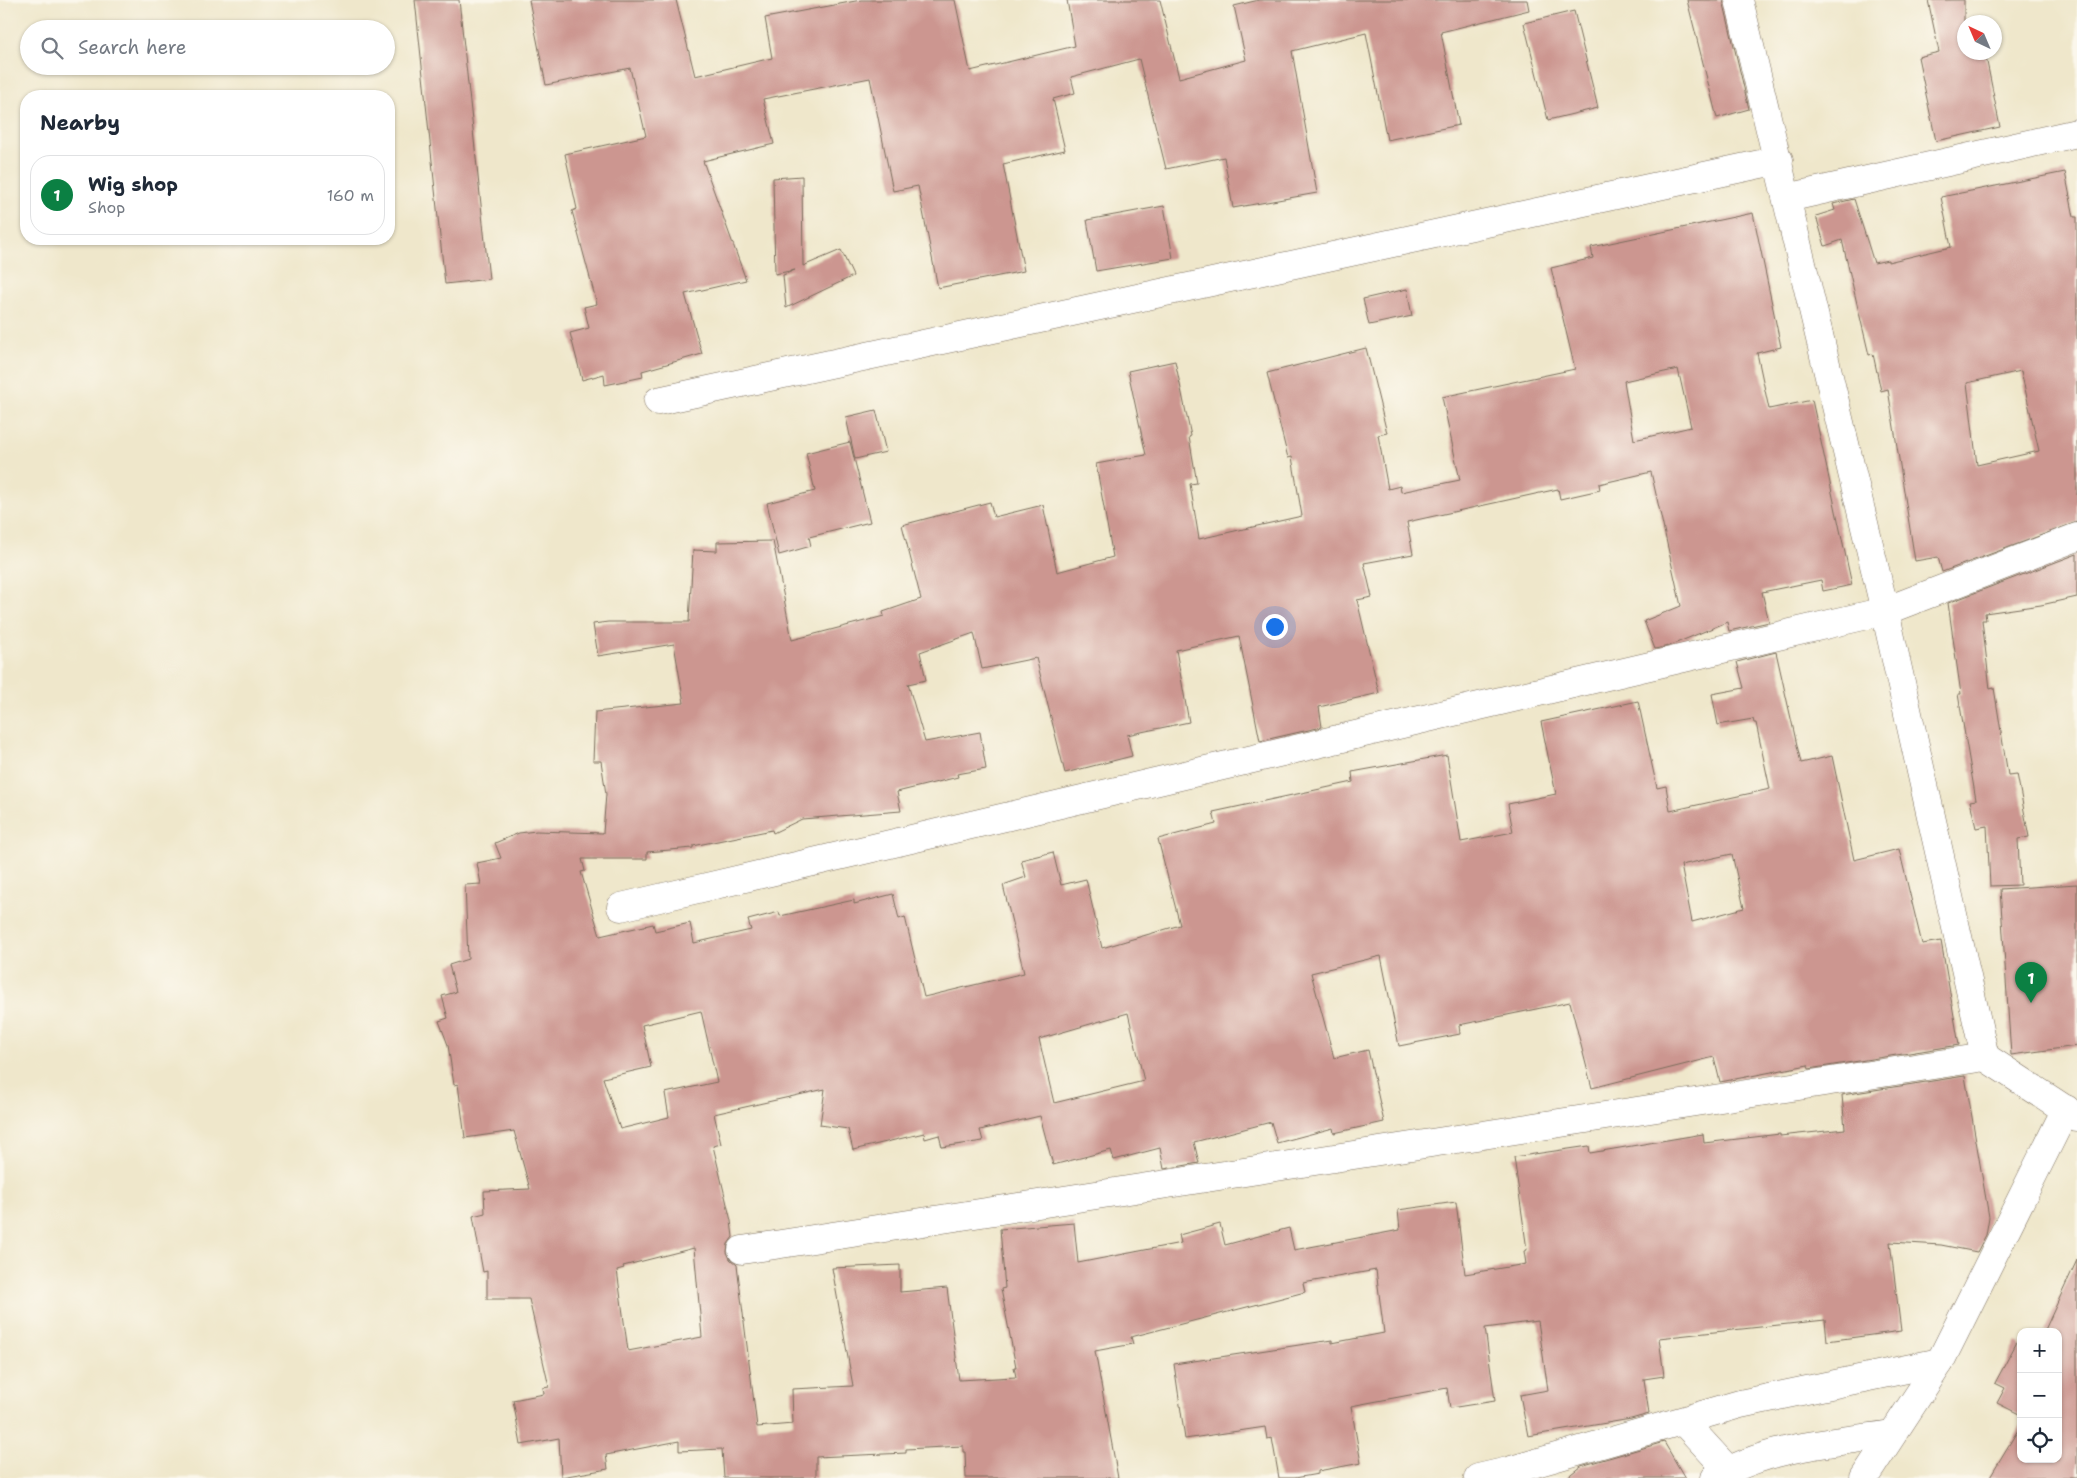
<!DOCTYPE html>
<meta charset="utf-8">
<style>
:root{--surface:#fff;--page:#f2f2f3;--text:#1f2937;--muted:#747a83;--line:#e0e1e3;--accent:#0b8043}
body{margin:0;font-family:"Shantell Sans",sans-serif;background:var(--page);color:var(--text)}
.controls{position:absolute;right:15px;bottom:15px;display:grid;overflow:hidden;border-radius:10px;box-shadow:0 1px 4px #0004}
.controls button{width:45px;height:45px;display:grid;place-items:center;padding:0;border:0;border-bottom:1px solid var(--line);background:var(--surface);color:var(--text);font:25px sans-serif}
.compass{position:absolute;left:1957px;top:15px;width:45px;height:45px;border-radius:50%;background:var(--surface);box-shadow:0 1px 4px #0004;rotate:316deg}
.you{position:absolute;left:1274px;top:626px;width:18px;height:18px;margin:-12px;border:4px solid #fff;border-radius:50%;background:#1a73e8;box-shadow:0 0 0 8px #1a73e833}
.badge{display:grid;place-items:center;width:32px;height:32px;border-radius:50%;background:var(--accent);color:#fff;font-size:16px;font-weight:700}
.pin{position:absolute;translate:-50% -41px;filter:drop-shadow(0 1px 2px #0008)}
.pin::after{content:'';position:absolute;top:26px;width:18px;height:15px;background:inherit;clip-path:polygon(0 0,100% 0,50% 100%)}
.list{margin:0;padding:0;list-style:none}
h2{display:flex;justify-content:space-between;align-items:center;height:65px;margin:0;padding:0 20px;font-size:21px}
h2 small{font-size:16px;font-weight:400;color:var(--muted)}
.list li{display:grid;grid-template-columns:32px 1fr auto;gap:15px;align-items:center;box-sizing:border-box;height:80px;margin:0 10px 10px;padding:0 10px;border:1px solid var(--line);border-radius:20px}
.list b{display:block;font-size:19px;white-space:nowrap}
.list p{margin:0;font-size:16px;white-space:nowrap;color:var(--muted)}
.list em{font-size:16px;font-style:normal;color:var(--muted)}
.icon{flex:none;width:28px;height:28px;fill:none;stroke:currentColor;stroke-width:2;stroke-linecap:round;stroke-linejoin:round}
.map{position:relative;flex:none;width:2077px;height:1478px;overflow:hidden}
.search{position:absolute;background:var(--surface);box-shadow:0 1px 4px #0004;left:20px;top:20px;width:375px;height:55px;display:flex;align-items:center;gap:12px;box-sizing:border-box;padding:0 18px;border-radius:28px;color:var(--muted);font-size:19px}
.panel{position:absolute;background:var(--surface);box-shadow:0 1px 4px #0004;left:20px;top:90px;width:375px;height:155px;border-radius:20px}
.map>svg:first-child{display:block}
</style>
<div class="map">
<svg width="2077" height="1478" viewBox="0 0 2077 1478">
<rect width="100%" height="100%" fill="#fbf7ec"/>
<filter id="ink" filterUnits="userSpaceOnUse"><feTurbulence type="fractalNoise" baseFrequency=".02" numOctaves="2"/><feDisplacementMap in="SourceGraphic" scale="10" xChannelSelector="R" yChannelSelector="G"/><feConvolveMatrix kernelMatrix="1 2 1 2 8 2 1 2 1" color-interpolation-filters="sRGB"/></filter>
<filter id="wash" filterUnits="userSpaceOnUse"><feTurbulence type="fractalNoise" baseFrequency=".0096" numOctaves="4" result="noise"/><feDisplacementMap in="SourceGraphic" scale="20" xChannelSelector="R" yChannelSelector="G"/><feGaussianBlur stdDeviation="1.12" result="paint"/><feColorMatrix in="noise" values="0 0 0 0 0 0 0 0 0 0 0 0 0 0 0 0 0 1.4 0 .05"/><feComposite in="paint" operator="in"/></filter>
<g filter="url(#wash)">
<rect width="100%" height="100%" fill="#efe7cb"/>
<g id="blocks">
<g fill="#cc9690" fill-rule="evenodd">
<path d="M 415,0 L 459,0 L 489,279 L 445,284 Z"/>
<path d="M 529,0 L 676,0 L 695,76 L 772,58 L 765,18 L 861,0 L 955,0 L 970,71 L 1075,46 L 1067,0 L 1160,0 L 1179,78 L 1246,60 L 1234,6 L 1259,0 L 1527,0 L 1529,10 L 1441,32 L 1459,125 L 1387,140 L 1366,33 L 1292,51 L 1317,193 L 1233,208 L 1224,157 L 1166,169 L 1139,59 L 1071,77 L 1075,93 L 1053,99 L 1065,150 L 1003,164 L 1024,271 L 938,288 L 918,186 L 893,191 L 870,78 L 763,99 L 774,144 L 703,161 L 746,280 L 685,294 L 702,354 L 642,371 L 643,377 L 605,385 L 604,374 L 582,380 L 570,333 L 589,328 L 584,307 L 597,304 L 572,211 L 577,209 L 565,154 L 646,136 L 630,68 L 546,85 Z"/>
<path d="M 1687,0 L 1723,0 L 1749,109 L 1717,118 Z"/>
<path d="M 1928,0 L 1964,0 L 1964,52 L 1985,52 L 2000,127 L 1936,141 L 1918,57 L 1939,52 Z"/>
<path d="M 1574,11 L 1598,108 L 1548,120 L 1524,23 Z"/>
<path d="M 2065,172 L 2074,217 L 2077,217 L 2077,522 L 1942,572 L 1938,557 L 1915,561 L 1888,389 L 1881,391 L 1873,354 L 1869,355 L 1842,240 L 1825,246 L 1816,216 L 1835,210 L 1833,204 L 1854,199 L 1874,263 L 1888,260 L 1888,262 L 1951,247 L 1941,197 ZM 2021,371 L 2039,451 L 1977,465 L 1967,383 Z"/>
<path d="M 802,176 L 803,266 L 841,250 L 853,276 L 786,308 L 783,275 L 795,270 L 775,274 L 773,178 Z"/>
<path d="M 1164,206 L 1173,258 L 1096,271 L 1087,220 Z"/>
<path d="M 1753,213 L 1781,347 L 1757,353 L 1769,409 L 1812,400 L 1852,585 L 1823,591 L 1821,580 L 1762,592 L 1769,622 L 1729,631 L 1727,622 L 1669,646 L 1655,649 L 1644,621 L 1681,606 L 1651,472 L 1599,484 L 1600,490 L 1560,499 L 1558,489 L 1407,522 L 1413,554 L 1364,563 L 1372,597 L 1357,600 L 1379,693 L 1319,707 L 1322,727 L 1260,741 L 1239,636 L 1176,650 L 1189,722 L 1127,735 L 1132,756 L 1065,773 L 1036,658 L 982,669 L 974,633 L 920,652 L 926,680 L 908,684 L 925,742 L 980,732 L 986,769 L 957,774 L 958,777 L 897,792 L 901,811 L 802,819 L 773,833 L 772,830 L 693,846 L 693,848 L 647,852 L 647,859 L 582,859 L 585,871 L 581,872 L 600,936 L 653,924 L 655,931 L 690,923 L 694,943 L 751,930 L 748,920 L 779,912 L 780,916 L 854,900 L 854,904 L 893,894 L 899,919 L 905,917 L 924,997 L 1024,973 L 1003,885 L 1026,877 L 1021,860 L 1053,852 L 1061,885 L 1086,879 L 1102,948 L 1180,925 L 1158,839 L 1216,824 L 1213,812 L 1353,782 L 1352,772 L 1447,755 L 1461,842 L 1513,832 L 1508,804 L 1556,794 L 1541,722 L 1638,701 L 1657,788 L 1666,786 L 1670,811 L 1770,789 L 1756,723 L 1754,723 L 1753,719 L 1718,725 L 1712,694 L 1744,688 L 1737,662 L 1776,652 L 1801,763 L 1832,756 L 1854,860 L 1899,849 L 1922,944 L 1941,941 L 1959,1045 L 1809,1069 L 1808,1065 L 1720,1082 L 1714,1057 L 1592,1088 L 1570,1002 L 1459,1025 L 1460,1034 L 1399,1046 L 1381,956 L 1311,973 L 1334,1058 L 1368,1050 L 1384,1122 L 1334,1133 L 1333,1128 L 1277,1143 L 1271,1122 L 1194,1142 L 1199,1163 L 1164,1169 L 1160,1148 L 1114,1160 L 1111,1150 L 1053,1165 L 1040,1116 L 980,1130 L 983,1141 L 942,1147 L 939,1135 L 925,1139 L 924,1133 L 853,1150 L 848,1129 L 820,1125 L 825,1089 L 714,1114 L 721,1144 L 713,1146 L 731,1221 L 733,1237 L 728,1244 L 727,1252 L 730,1259 L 737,1265 L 757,1427 L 793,1424 L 792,1389 L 853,1386 L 832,1268 L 900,1265 L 900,1292 L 947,1288 L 959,1380 L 1016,1377 L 1014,1367 L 1016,1367 L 1001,1289 L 1005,1288 L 1000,1229 L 1074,1223 L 1078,1263 L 1181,1243 L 1179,1235 L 1220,1224 L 1225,1245 L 1289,1228 L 1294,1250 L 1400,1230 L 1398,1210 L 1456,1202 L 1465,1274 L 1526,1264 L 1524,1251 L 1527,1250 L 1514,1157 L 1589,1146 L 1590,1153 L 1703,1134 L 1704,1143 L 1780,1134 L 1780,1136 L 1845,1129 L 1842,1095 L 1965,1076 L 1989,1217 L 1986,1235 L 1977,1252 L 1941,1245 L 1890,1242 L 1901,1331 L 1827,1341 L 1825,1320 L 1659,1338 L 1664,1376 L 1644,1379 L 1649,1414 L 1631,1419 L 1528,1436 L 1520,1395 L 1548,1390 L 1538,1321 L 1485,1328 L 1495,1401 L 1450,1408 L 1447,1388 L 1351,1406 L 1361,1463 L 1318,1471 L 1318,1474 L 1295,1478 L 1279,1478 L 1272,1438 L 1267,1439 L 1265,1427 L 1185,1439 L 1174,1364 L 1332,1340 L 1332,1343 L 1384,1333 L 1376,1270 L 1303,1283 L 1305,1292 L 1131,1337 L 1133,1344 L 1095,1351 L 1118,1478 L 966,1478 L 965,1452 L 963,1452 L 963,1446 L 906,1449 L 906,1453 L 816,1457 L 816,1478 L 724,1478 L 722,1449 L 679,1451 L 679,1441 L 606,1455 L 608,1469 L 561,1477 L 559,1438 L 521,1445 L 513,1400 L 544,1394 L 543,1388 L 549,1387 L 529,1299 L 487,1299 L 487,1271 L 483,1272 L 473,1216 L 485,1213 L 484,1191 L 530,1189 L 514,1131 L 465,1138 L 458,1084 L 454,1085 L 448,1045 L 439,1021 L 448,1018 L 442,996 L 456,992 L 449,965 L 468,959 L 465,885 L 481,884 L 477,863 L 501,858 L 495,843 L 519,833 L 536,831 L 603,833 L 606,794 L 601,761 L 593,761 L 595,712 L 684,703 L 674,644 L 598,656 L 593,624 L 608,622 L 689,622 L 693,550 L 717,551 L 717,542 L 773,541 L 792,640 L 884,616 L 883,612 L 921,599 L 902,525 L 990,502 L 994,517 L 1043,505 L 1057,572 L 1113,557 L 1096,464 L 1146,455 L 1128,371 L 1175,361 L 1191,436 L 1189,437 L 1197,483 L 1190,484 L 1199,539 L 1302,516 L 1292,457 L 1288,458 L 1267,373 L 1366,348 L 1387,433 L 1378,435 L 1388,489 L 1400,486 L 1401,492 L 1460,480 L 1442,397 L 1575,369 L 1551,268 L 1593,258 L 1591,247 ZM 1678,369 L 1691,427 L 1634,440 L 1624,381 ZM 1732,854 L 1744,908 L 1692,922 L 1681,865 ZM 701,1011 L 717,1082 L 665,1093 L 669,1117 L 620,1129 L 603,1078 L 651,1067 L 642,1025 ZM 1128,1013 L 1144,1081 L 1054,1103 L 1039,1039 ZM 694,1248 L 702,1337 L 628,1351 L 617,1270 L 624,1268 L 623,1266 Z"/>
<path d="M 1407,289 L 1412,316 L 1369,325 L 1363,299 Z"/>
<path d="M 876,410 L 886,452 L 855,459 L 846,417 Z"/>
<path d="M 850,442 L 870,522 L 809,537 L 811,546 L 779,555 L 767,503 L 815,491 L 806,453 Z"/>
<path d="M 2077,554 L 2077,597 L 2041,605 L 1985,613 L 1986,620 L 1982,620 L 1990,689 L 1994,688 L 2008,775 L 2017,774 L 2029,837 L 2018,839 L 2020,885 L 1990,886 L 1987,826 L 1976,828 L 1970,801 L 1976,800 L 1958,694 L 1961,694 L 1948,603 Z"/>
<path d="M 2077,884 L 2077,1046 L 2011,1055 L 2000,889 Z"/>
<path d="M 2077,1260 L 2077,1478 L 1989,1478 L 2021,1425 L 2021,1459 L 2058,1459 L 2058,1332 L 2044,1332 Z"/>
<path d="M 2017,1342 L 2021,1344 L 2021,1415 L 1997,1403 L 2005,1388 L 1995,1383 Z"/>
<path d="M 1664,1442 L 1685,1478 L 1566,1478 L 1581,1466 Z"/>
</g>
</g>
</g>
<g filter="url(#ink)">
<use href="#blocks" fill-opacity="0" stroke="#7a6c5b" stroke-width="1"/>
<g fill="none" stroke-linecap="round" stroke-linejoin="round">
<defs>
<g id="street">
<path d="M 1739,0 L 1885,611 L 1985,1057"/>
<path d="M 1787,198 L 2077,133"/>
<path d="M 658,401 L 1779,160"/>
<path d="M 621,907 L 1885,611 L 2077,537"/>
<path d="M 742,1250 L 1985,1057 L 2077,1117"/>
<path d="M 1683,1421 L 1728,1470"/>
<path d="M 1478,1478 L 1508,1471 L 1740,1404 L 1940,1362"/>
<path d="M 1715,1478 C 1768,1446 1832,1443 1892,1434"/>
<path d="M 1864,1478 L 1940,1362 L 2066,1109"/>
</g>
</defs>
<use href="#street" stroke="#7a6c5b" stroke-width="29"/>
<use href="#street" stroke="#fff" stroke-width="28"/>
</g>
</g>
</svg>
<div class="controls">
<button>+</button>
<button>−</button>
<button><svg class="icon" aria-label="locate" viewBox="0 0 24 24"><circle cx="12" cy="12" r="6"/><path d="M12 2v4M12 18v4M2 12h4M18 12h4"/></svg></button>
</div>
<svg class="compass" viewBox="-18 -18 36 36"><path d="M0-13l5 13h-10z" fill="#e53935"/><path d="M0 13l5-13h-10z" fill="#747a83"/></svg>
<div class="you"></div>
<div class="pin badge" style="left:2031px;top:1003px">1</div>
<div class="search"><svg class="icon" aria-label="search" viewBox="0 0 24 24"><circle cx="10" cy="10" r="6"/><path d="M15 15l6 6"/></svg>Search here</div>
<section class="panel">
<h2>Nearby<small></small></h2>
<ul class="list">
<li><span class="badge">1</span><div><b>Wig shop</b><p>Shop</p></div><em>160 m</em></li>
</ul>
</section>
</div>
